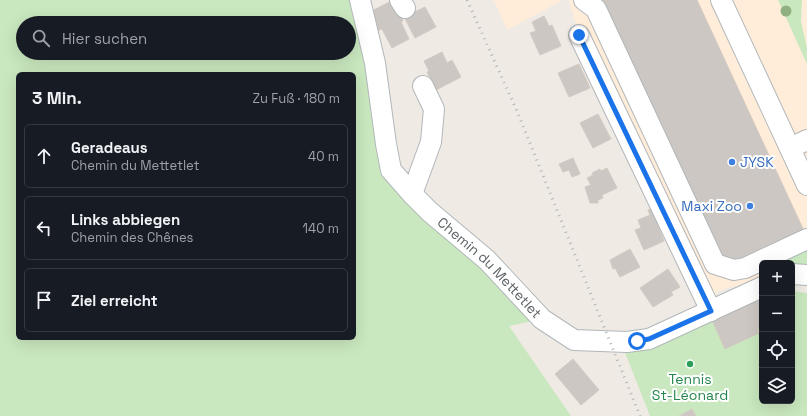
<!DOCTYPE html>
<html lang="de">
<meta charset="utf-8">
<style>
:root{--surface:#171b24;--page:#242831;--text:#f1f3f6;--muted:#9ea1a6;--line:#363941}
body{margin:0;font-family:"Space Grotesk",sans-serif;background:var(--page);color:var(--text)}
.controls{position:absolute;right:12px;bottom:12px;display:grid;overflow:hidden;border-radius:6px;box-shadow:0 4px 16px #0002}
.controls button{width:36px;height:36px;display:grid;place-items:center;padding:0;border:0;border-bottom:1px solid var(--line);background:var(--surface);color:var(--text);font:20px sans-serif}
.stop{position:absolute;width:12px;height:12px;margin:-9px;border:3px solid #1a73e8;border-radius:50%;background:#fff}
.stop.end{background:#1a73e8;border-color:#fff;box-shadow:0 1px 4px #0008}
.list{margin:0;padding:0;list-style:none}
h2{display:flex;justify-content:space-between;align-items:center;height:52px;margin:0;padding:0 16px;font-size:17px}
h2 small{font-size:13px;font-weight:400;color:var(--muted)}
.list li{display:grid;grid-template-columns:26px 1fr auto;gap:12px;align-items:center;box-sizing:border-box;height:64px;margin:0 8px 8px;padding:0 8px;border:1px solid var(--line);border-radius:6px}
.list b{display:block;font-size:15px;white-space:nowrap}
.list p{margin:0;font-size:13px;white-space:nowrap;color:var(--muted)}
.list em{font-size:13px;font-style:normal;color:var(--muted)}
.icon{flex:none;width:22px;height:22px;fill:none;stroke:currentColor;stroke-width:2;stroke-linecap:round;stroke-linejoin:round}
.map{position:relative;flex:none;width:807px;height:416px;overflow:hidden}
.search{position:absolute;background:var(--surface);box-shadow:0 4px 16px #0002;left:16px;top:16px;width:340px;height:44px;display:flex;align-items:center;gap:10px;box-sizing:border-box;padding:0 14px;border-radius:22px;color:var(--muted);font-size:15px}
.panel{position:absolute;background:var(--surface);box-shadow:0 4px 16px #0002;left:16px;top:72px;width:340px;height:268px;border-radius:6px}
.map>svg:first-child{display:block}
</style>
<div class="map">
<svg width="807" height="416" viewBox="0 0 807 416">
<rect width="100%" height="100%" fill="#efeae4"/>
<g fill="#ffedd9">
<path d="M 494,0 L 563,0 L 507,30 Z"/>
<path d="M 569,0 L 807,0 L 807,267 L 792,263 L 762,263 L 762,279 L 717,291 L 711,311 L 579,35 Z"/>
</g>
<g fill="#c9e8bf" fill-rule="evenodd">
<path d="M 0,0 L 360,0 L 391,170 L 542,319 L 509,326 L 571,416 L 0,416 ZM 23,23 L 349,23 L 349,53 L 23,53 ZM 18,74 L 354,74 L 354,338 L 18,338 Z"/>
<path d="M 778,0 L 802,0 L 801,21 L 807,48 L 807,64 Z"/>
<path d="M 807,246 L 807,268 L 792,269 L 792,263 L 772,263 Z"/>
<path d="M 762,291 L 762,401 L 792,401 L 792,291 L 807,293 L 807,416 L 650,416 L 624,350 Z"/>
</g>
<g fill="#ccc7c3" stroke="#d4cac2">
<path d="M 393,0 L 403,21 L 401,22 L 409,39 L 392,48 L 382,29 L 377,31 L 368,13 Z"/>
<path d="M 594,0 L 697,0 L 805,233 L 741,260 L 715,257 Z"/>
<path d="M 425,7 L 436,27 L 415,38 L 404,17 Z"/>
<path d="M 544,16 L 549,26 L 552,25 L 561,46 L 540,55 L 530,33 L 536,31 L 532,22 Z"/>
<path d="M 442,52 L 447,63 L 452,60 L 461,77 L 436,90 L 427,72 L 429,71 L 424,61 Z"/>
<path d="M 579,64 L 590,88 L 569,97 L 558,73 Z"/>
<path d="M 598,114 L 611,139 L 593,148 L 580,123 Z"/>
<path d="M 573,158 L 580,174 L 572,177 L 569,170 L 563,172 L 559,164 Z"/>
<path d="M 607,168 L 617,188 L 602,195 L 603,198 L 598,200 L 598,203 L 590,203 L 585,187 L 591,185 L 587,178 L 593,175 L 592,173 L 600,169 L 601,171 Z"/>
<path d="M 655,207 L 661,221 L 657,224 L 664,241 L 644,250 L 635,230 L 641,228 L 638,220 L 650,215 L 648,210 Z"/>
<path d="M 630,249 L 640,267 L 620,277 L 615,268 L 613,269 L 610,260 Z"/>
<path d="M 668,269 L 680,287 L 671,292 L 673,295 L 653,307 L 640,288 Z"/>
<path d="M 762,297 L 762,327 L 757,329 L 759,333 L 725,349 L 712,320 Z"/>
<path d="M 573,359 L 599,390 L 581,405 L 555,374 Z"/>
<path d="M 692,409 L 696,416 L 679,416 Z"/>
</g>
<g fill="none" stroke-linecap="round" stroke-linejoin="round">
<defs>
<g id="minor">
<path id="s1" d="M 360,0 L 375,63 L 386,144 L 391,170 L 412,194 L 430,212 L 487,260 L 542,319 L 574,340 L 627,342 L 649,339 L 762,287"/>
<path d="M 400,0 L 405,8"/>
<path d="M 584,0 L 596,9 L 715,264 L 734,270 L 745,268 L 807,239"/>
<path d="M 721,0 L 807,185"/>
<path d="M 579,35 L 711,311"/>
<path d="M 790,148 L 807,140"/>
<path d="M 412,194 L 431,142 L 434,109 L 423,86"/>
<path d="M 792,274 L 807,275"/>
</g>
</defs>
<use href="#minor" stroke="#b2b7ba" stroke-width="22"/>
<use href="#minor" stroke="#fff" stroke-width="20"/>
<path stroke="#b3b4b5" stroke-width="3" stroke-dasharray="1 5" stroke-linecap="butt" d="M 467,0 L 517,111 L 640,416"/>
</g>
<circle fill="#8fb081" cx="786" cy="11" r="5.5"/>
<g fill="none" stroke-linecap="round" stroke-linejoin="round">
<path stroke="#1a73e8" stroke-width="5" d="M 579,35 L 711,311 L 649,339 L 637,341"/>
</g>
<g fill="#3f7fe0" stroke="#fff" stroke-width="1.5">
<circle cx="732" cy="162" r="4"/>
<circle cx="750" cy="206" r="4"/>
</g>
<circle fill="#2e9e5b" stroke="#fff" stroke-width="1.5" cx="690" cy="364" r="4"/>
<g text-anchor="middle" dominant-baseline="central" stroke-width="4" stroke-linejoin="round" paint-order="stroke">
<g font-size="14" fill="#366cbe" stroke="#fff" text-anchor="start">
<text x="740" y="162">JYSK</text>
<text x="742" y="206" text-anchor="end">Maxi Zoo</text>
</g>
<g font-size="14" fill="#5c6265" stroke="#fff">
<text stroke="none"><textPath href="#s1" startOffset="312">Chemin du Mettetlet</textPath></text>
</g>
<g font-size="14" fill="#27864d" stroke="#fff">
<text x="690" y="379">Tennis<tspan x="690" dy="16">St-Léonard</tspan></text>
</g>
</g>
</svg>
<div class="controls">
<button>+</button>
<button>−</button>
<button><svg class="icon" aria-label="locate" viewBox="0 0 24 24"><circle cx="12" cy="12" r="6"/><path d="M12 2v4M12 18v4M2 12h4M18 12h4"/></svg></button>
<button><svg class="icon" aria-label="layers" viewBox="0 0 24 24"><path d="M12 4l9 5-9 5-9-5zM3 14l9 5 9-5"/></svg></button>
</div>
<div class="stop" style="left:637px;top:341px"></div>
<div class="stop end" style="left:579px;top:35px"></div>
<div class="search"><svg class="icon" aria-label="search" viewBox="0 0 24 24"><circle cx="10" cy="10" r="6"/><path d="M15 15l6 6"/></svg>Hier suchen</div>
<section class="panel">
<h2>3 Min.<small>Zu Fuß · 180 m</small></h2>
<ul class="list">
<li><svg class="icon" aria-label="ahead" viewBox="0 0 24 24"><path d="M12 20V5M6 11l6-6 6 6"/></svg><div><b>Geradeaus</b><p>Chemin du Mettetlet</p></div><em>40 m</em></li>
<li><svg class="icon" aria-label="left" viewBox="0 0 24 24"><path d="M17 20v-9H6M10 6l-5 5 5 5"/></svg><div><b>Links abbiegen</b><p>Chemin des Chênes</p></div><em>140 m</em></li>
<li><svg class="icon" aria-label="arrive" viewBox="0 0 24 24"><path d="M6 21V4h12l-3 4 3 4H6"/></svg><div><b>Ziel erreicht</b></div></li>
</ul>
</section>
</div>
